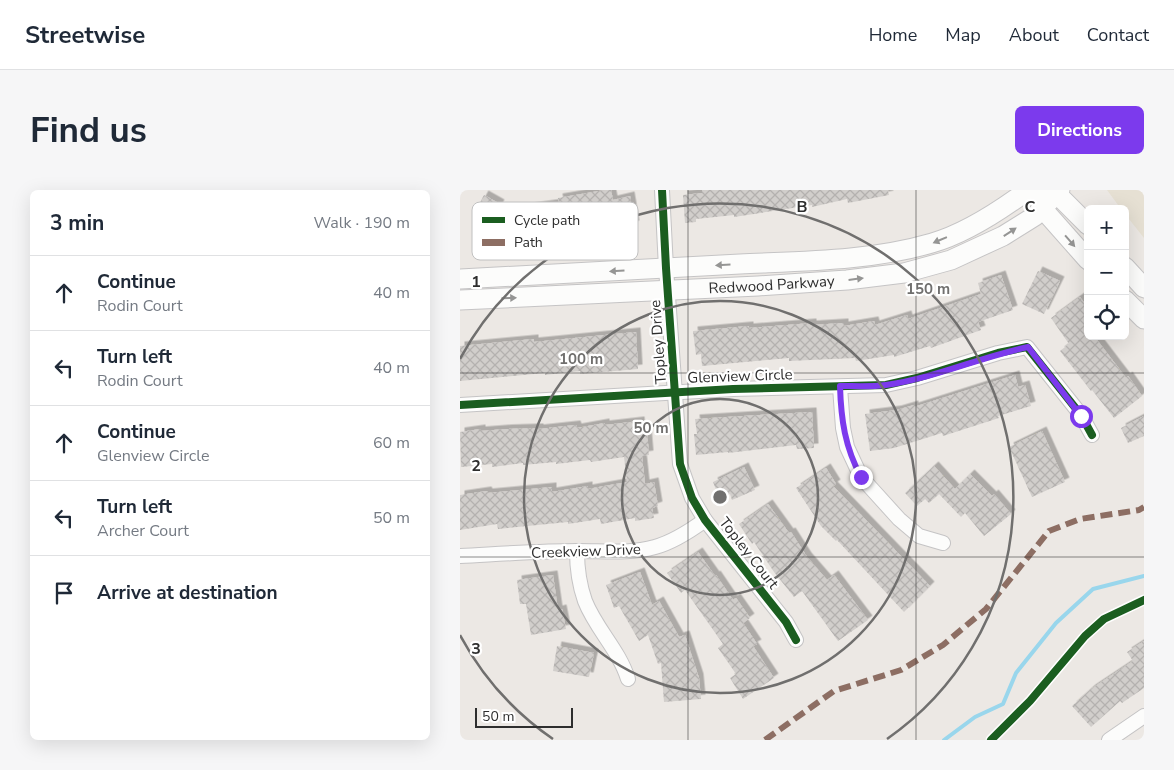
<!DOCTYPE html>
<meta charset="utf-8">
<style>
:root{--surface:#fff;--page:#f6f6f7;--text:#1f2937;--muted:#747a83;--line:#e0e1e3;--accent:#7c3aed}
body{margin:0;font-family:"Nunito Sans",sans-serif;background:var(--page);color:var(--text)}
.controls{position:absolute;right:15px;top:15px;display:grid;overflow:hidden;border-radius:8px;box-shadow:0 5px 20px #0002}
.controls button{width:45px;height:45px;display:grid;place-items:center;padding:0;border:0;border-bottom:1px solid var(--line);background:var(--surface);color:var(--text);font:25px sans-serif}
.scale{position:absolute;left:15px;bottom:12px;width:98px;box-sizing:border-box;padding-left:5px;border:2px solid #2e2e2e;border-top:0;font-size:14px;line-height:18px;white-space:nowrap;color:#2e2e2e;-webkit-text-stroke:4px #fff;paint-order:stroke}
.stop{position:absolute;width:15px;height:15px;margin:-11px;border:4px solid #7c3aed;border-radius:50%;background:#fff}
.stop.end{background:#7c3aed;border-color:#fff;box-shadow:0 1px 5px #0008}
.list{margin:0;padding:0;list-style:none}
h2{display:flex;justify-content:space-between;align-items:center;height:65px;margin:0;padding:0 20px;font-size:21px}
h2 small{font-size:16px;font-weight:400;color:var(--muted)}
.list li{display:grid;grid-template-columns:32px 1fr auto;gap:15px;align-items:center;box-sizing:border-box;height:75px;padding:0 20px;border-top:1px solid var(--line)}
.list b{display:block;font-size:19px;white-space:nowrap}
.list p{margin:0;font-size:16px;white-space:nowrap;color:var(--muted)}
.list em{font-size:16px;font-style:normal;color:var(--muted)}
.icon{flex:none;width:28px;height:28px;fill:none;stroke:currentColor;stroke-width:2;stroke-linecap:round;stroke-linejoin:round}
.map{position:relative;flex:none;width:684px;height:550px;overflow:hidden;border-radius:8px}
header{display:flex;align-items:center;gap:30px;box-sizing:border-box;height:70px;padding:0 25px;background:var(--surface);border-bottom:1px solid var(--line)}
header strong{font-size:24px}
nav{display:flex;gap:28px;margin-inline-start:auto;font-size:18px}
.intro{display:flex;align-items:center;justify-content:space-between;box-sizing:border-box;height:120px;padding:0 30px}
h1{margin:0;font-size:35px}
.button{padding:12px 22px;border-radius:8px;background:var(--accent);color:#fff;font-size:18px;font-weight:700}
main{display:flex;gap:30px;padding:0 30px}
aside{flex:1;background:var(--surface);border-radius:8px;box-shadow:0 5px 20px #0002}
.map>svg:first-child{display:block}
</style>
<header>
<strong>Streetwise</strong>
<nav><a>Home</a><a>Map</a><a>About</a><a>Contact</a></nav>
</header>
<div class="intro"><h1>Find us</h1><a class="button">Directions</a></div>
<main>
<aside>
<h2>3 min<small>Walk · 190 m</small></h2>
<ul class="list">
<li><svg class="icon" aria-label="ahead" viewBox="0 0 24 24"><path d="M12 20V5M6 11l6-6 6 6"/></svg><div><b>Continue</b><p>Rodin Court</p></div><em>40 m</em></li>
<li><svg class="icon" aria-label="left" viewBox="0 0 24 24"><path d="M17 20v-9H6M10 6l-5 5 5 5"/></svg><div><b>Turn left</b><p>Rodin Court</p></div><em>40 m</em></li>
<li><svg class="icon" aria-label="ahead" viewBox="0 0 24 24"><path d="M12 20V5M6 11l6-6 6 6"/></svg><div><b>Continue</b><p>Glenview Circle</p></div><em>60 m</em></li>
<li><svg class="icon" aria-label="left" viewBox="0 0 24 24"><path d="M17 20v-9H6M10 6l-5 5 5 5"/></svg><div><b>Turn left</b><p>Archer Court</p></div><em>50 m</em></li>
<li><svg class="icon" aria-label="arrive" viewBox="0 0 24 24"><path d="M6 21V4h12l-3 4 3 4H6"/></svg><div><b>Arrive at destination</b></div></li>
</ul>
</aside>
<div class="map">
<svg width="684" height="550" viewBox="0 0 684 550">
<defs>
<pattern id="building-cross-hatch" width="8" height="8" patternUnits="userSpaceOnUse" patternTransform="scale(1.25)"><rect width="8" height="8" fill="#d1cecb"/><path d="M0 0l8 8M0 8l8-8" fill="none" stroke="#b4b1af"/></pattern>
<filter id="shadow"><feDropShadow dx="4.5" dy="-4.5" stdDeviation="0" flood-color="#0004"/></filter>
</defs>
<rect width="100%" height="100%" fill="#ece8e4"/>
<path fill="#e6e0d3" d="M 647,0 L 684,0 L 684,48 L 665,24 L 665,19 L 661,19 Z"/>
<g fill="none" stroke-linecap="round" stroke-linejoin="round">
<path stroke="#99d6ec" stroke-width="4" d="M 484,550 L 515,527 L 543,514 L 556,483 L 596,433 L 633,399 L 684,386"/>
</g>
<g fill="url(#building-cross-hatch)" filter="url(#shadow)">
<path d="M 145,0 L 151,0 L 153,10 L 170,6 L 175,35 L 164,37 L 162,30 L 131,37 L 43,48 L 38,58 L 19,48 L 23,41 L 15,37 L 23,22 L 17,18 L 24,5 L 40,14 L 32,29 L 71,24 L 70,17 L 99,13 L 98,8 Z"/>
<path d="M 242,0 L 428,0 L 429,5 L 388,13 L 387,9 L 352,17 L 352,15 L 274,27 L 274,25 L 236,29 L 236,32 L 225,33 L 223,5 L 242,3 Z"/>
<path d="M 578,81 L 600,91 L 584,124 L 562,114 Z"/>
<path d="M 541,85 L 553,120 L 518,132 L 521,140 L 471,158 L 470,156 L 434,167 L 434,165 L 396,171 L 395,168 L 329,171 L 329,168 L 242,176 L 241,164 L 236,165 L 233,141 L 289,136 L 289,138 L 352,133 L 352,135 L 384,133 L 384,136 L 414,131 L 415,135 L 447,125 L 448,129 L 521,104 L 518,93 Z"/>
<path d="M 620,107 L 628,118 L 628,146 L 634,146 L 666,188 L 668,186 L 682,206 L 654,228 L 632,200 L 631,201 L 600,161 L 609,154 L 591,128 Z"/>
<path d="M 176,142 L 178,179 L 120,184 L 120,181 L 85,185 L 85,183 L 0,191 L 0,156 L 74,149 L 74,152 Z"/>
<path d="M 555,185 L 558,197 L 565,195 L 571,216 L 538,226 L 539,228 L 483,246 L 482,243 L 434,258 L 410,261 L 405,224 L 437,220 L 454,215 L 454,217 Z"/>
<path d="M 352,222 L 354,258 L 337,259 L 336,255 L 268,263 L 268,262 L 236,265 L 234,244 L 237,244 L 235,229 Z"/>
<path d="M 684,226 L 684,246 L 668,253 L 661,238 Z"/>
<path d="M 180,231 L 181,242 L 187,242 L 189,265 L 182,266 L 185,294 L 194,292 L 198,316 L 192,318 L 194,328 L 175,331 L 175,328 L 141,334 L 140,329 L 108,334 L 108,332 L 38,339 L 37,334 L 0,340 L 0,305 L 27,301 L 28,303 L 92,297 L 92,302 L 128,296 L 128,299 L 167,292 L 164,267 L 131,272 L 130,270 L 96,274 L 96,272 L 63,275 L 63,273 L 32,277 L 32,274 L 1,277 L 0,242 L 21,239 L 21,241 L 47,239 L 79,238 L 79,239 L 116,235 L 117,238 L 145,233 L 145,235 Z"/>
<path d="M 582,241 L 605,292 L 572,307 L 549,257 Z"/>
<path d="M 474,276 L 495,299 L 510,284 L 532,306 L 534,304 L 551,324 L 524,346 L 505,323 L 501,327 L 479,304 L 469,313 L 465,309 L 457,316 L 445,303 Z"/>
<path d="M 284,277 L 295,300 L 272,310 L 270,304 L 260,309 L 253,292 Z"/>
<path d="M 366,278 L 376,294 L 373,296 L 470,396 L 444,422 L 377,350 L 376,351 L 361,336 L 336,298 Z"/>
<path d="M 308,314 L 329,343 L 331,342 L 347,367 L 367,390 L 374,385 L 408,430 L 378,451 L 342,401 L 334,407 L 314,382 L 294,352 L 292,354 L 279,334 Z"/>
<path d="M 238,362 L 255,386 L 256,385 L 273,410 L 276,408 L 290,428 L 283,433 L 297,454 L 293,456 L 314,488 L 283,509 L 270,488 L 276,484 L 258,458 L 263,454 L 225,400 L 221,403 L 207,383 Z"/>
<path d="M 180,382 L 192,415 L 199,411 L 219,447 L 225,445 L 239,488 L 241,509 L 204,512 L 201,473 L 198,474 L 188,445 L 179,451 L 159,416 L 154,418 L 146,395 Z"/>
<path d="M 93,385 L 98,420 L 102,419 L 106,439 L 71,445 L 66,414 L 60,414 L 57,390 Z"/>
<path d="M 684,451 L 684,498 L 662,513 L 660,511 L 631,537 L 612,516 L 631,499 L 673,471 L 667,462 Z"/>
<path d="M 97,456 L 134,463 L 129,487 L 93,481 Z"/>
</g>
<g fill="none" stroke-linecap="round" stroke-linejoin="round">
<defs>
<g id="minor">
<path d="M 202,0 L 206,78 L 220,274 L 232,308 L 245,330 L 326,432 L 336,450"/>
<path d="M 380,197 L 383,238 L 387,257 L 401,287 L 439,329 L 459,346 L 483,353"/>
<path d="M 0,215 L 273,199 L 426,195 L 457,188 L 538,163 L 567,157 L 621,225 L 632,245"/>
<path d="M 117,361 C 117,378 119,394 125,411 C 136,439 159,460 168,489"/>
<path d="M 0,366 C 39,364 79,361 119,361 C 144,361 170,364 195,357 C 213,352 230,341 245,330"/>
<path d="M 649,550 L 684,526"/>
</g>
<g id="secondary">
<path d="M 588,0 L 597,4 L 628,35"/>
<path d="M 579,6 L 582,18 L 628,70"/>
<path d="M 665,77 L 684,98"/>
<path d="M 0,89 C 93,84 187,79 280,74 C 344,71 410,71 472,53 C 504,44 541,20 568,0"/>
<path id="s1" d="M 0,110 L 298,96 L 387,90 L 444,83 L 491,70 L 543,46 L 575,26 L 600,0"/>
<path d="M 665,110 L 684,129"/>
</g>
</defs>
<use href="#minor" stroke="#c5c4c5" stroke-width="16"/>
<use href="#secondary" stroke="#c5c4c5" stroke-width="21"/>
<use href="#minor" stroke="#fcfcfb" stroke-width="14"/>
<use href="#secondary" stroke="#fcfcfb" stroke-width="19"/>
<path stroke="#8d6e63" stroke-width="6" stroke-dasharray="12 6" stroke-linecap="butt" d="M 305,550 L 374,501 L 441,480 L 483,455 L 526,419 L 589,341 L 620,329 L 679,320 L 684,317"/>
<defs>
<g id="cycleway">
<path d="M 202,0 L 206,78 L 220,274 L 232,308 L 245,330 L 326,432 L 336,450"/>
<path d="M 0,215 L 273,199 L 426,195 L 457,188 L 538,163 L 567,157 L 621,225 L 632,245"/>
<path d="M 531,550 L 570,511 L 625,446 L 644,429 L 684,410"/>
</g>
</defs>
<use href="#cycleway" stroke="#fff" stroke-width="11"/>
<use href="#cycleway" stroke="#1b5e20" stroke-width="8"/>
</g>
<defs><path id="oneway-solid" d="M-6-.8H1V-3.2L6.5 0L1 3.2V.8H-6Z" transform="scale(1.25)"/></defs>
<g fill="#959594">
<use href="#oneway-solid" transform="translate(550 42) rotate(-33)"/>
<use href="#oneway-solid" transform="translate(480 50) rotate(157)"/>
<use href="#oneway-solid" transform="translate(610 51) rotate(49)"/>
<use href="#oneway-solid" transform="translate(263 75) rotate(177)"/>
<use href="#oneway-solid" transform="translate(157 81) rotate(177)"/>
<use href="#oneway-solid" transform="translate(396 89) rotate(-7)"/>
<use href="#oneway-solid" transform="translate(49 108) rotate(-2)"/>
</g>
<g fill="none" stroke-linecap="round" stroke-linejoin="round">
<path stroke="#7c3aed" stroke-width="6" d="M 401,287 C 385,257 381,230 380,196 C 395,196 411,197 426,195 C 475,188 520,167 568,157 L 621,226"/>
</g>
<path fill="none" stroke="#2e2e2e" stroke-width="1" stroke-opacity="0.55" d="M 228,0 L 228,550M 456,0 L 456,550M 0,183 L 684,183M 0,367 L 684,367"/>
<g fill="none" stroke="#706f6e" stroke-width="2.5">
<circle cx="260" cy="307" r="98"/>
<circle cx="260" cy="307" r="196"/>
<path d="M93 549A294 294 0 0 1 0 445M0 169A294 294 0 1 1 427 549"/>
</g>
<g text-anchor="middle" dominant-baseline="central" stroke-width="4.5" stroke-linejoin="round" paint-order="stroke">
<g font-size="15" fill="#2e2e2e" stroke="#fff">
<text stroke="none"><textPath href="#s1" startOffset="312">Redwood Parkway</textPath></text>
<text transform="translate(198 152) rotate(-94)">Topley Drive</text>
<text transform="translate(280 186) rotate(-2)">Glenview Circle</text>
<text transform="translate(126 361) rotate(-2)">Creekview Drive</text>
<text transform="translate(289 363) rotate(52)">Topley Court</text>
</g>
</g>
<rect x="12" y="12" width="166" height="58" rx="8" fill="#fff" stroke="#c0c0c0" stroke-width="1"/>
<rect x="22" y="27" width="23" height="6" fill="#1b5e20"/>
<rect x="22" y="49" width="23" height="7" fill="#8d6e63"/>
<g font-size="14" fill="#2e2e2e">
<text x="54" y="35">Cycle path</text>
<text x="54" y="57">Path</text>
</g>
<g font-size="16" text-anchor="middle" font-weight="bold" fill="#2e2e2e" stroke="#fff" stroke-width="4.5" stroke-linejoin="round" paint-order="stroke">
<text x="342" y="22">B</text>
<text x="570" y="22">C</text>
<text x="16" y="97">1</text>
<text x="16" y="281">2</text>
<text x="16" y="464">3</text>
</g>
<circle cx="260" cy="307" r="8" fill="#706f6e" stroke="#fff" stroke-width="2.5"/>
<g font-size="15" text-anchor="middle" font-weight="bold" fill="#706f6e" stroke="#fff" stroke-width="4.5" stroke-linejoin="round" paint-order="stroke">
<text x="468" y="104">150 m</text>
<text x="121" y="174">100 m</text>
<text x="191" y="243">50 m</text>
</g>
</svg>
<div class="controls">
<button>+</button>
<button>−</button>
<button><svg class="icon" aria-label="locate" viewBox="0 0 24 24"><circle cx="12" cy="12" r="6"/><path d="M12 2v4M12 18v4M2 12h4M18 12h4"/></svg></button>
</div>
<div class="scale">50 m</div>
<div class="stop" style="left:621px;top:226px"></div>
<div class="stop end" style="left:401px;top:287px"></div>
</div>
</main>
